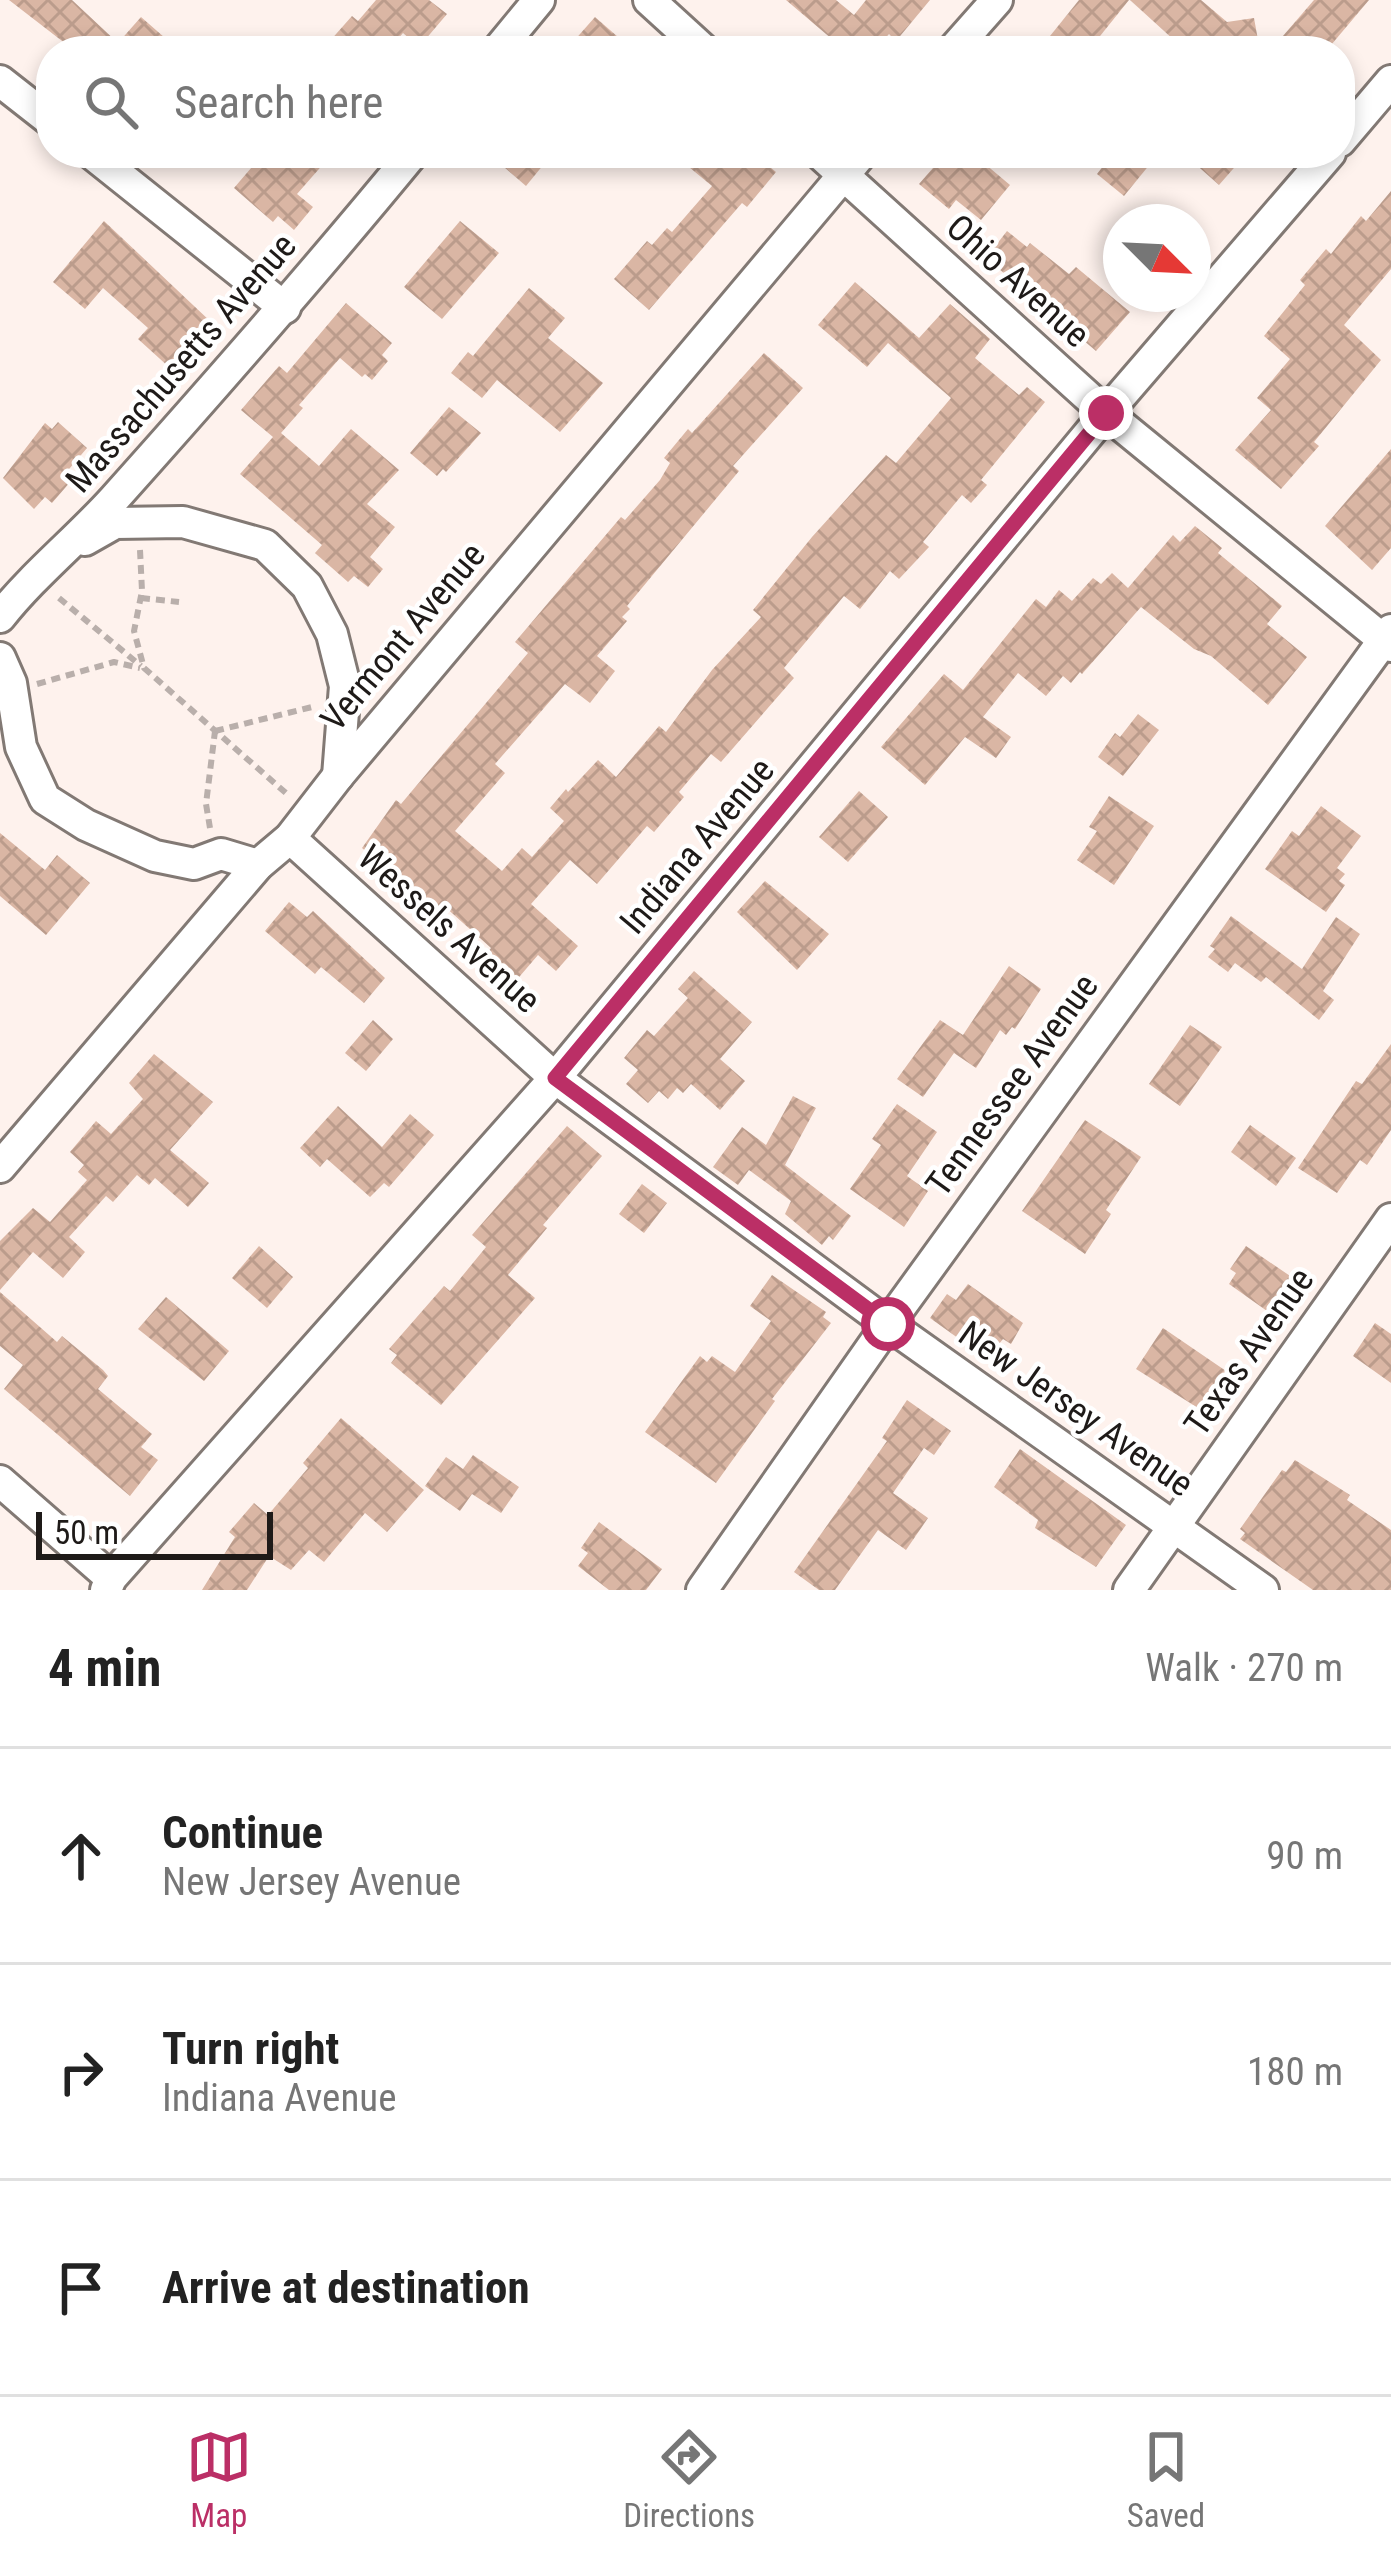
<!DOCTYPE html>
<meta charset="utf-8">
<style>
:root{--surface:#fff;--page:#f2f2f2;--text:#222;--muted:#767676;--line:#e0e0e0;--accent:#bb2f66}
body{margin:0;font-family:"Roboto Condensed",sans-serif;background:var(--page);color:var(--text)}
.compass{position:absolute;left:1103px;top:204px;width:108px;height:108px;border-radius:50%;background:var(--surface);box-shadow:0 6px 18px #0003;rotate:114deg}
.scale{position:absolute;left:36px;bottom:30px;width:237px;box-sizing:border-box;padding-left:12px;border:6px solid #1e1a18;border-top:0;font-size:33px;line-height:42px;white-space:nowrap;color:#1e1a18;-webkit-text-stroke:9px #fff;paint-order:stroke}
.stop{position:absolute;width:36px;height:36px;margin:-27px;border:9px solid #bb2f66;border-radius:50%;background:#fff}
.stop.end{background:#bb2f66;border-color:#fff;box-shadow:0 3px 12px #0008}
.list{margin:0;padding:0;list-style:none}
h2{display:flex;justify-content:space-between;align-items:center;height:156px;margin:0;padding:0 48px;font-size:51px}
h2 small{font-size:39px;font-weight:400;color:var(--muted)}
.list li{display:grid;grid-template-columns:78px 1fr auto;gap:36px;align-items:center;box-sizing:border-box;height:216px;padding:0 48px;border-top:3px solid var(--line)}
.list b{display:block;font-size:45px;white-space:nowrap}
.list p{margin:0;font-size:39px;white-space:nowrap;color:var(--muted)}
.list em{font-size:39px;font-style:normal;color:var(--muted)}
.icon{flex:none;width:66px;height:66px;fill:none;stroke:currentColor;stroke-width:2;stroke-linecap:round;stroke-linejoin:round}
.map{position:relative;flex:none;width:1391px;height:1590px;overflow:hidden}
.search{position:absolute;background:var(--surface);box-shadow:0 6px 18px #0003;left:36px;right:36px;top:36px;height:132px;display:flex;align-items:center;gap:30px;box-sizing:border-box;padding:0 42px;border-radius:48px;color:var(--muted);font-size:45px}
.sheet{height:804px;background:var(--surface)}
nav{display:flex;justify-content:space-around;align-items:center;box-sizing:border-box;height:168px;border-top:3px solid var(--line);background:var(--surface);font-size:33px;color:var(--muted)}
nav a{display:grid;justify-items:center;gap:6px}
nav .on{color:var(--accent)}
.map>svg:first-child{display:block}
</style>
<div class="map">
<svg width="1391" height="1590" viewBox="0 0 1391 1590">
<defs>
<pattern id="building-cross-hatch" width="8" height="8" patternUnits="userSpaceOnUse" patternTransform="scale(3)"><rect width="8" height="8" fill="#dab6a4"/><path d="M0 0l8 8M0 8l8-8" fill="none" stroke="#bb9c8c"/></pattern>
</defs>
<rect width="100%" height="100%" fill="#fef2ed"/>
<g fill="url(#building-cross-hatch)">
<path d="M 9,0 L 72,0 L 118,43 L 141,17 L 180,51 L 75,51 Z"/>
<path d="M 376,0 L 429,0 L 447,14 L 419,47 L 403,33 L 387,51 L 321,51 L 352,16 L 358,21 Z"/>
<path d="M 786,0 L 836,0 L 854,15 L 866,0 L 930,0 L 896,41 L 889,34 L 874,51 L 846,51 Z"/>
<path d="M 1079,0 L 1129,0 L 1088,51 L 1058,51 L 1046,41 Z"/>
<path d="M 1130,0 L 1201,0 L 1227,22 L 1254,18 L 1260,51 L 1186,51 Z"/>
<path d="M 1314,0 L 1369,0 L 1326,51 L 1270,51 Z"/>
<path d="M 595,17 L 634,51 L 565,51 Z"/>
<path d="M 264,153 L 333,153 L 297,194 L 313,207 L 294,230 L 278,216 L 273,222 L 234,188 Z"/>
<path d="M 516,153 L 553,153 L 526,186 L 504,167 Z"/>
<path d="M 672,153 L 753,153 L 776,172 L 747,207 L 742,203 L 649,310 L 614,279 L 647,241 L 652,245 L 667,228 L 672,232 L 712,186 Z"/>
<path d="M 946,153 L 972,153 L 1010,185 L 981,220 L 956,200 L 949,209 L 919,184 Z"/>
<path d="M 1113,153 L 1159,153 L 1124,196 L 1097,174 Z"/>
<path d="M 1183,153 L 1247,153 L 1219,185 Z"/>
<path d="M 1391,191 L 1391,269 L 1344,325 L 1381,360 L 1314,442 L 1319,446 L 1281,489 L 1235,450 L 1271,410 L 1257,398 L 1290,359 L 1264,336 L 1305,285 L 1300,280 L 1326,249 L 1331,254 L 1361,216 L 1366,221 Z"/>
<path d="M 104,221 L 211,322 L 170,368 L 138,339 L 148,328 L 103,288 L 85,309 L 53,282 Z"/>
<path d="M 460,221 L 499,253 L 442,319 L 404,287 Z"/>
<path d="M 1007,231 L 1027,247 L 1030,243 L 1069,274 L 1076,267 L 1130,312 L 1096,351 L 986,258 Z"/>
<path d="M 855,282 L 919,338 L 950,304 L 990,339 L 975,358 L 1019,395 L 1027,387 L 1045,402 L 981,480 L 987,485 L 971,503 L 962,495 L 923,542 L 929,547 L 899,579 L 890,571 L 860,609 L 844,596 L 784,668 L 794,678 L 721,762 L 711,754 L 679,792 L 684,797 L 654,832 L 647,826 L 597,884 L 570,860 L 531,904 L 578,946 L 556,971 L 538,955 L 514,983 L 484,957 L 491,948 L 443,905 L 428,923 L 404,903 L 414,892 L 362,848 L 396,800 L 401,804 L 528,653 L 515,642 L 621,517 L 625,520 L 660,480 L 670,463 L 664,458 L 688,429 L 692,433 L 764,353 L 803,388 L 733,466 L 739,471 L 627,606 L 630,609 L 622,617 L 627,621 L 597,656 L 615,671 L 590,703 L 565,684 L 495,764 L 505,773 L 455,831 L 502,871 L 522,848 L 532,857 L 564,821 L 550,808 L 566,789 L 568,792 L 598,760 L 616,777 L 659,726 L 666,732 L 712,670 L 761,617 L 753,610 L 812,537 L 886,455 L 896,463 L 951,398 L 888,343 L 867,367 L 818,325 Z"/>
<path d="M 529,288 L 565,318 L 548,338 L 603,383 L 560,432 L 497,380 L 482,398 L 451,373 L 468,352 L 473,356 Z"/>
<path d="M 346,303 L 392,343 L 382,355 L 388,361 L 372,380 L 365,374 L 362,377 L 340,358 L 299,405 L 303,408 L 281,433 L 319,466 L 351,429 L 399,470 L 367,504 L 395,527 L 370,557 L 383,569 L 368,587 L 354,576 L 348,582 L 315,553 L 322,545 L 240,474 L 273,437 L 241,410 L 279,366 L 287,373 Z"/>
<path d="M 449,407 L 481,433 L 446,472 L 443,469 L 437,476 L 410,453 Z"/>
<path d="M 58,422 L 87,448 L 64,475 L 71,481 L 52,503 L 45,497 L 34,509 L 3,478 L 45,423 L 52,429 Z"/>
<path d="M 1391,449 L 1391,548 L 1372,570 L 1325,526 Z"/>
<path d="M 1195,526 L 1222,548 L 1218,553 L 1282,606 L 1267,624 L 1307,657 L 1268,705 L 1211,656 L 1194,649 L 1141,607 L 1082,674 L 1080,672 L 1071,683 L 1063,676 L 1046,696 L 1018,673 L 983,717 L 1011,737 L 996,758 L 965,737 L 925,785 L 881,747 L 944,674 L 963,690 L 1036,599 L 1046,607 L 1059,590 L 1072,601 L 1093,578 L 1101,584 L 1112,573 L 1128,588 L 1173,535 L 1180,542 Z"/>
<path d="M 1138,714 L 1159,730 L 1123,776 L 1098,757 L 1115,733 L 1120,737 Z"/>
<path d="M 859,791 L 888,817 L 848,862 L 819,837 Z"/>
<path d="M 1109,796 L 1154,826 L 1114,885 L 1077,860 L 1097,831 L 1089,827 Z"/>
<path d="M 1321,806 L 1361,836 L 1337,868 L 1345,874 L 1339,881 L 1345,885 L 1326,912 L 1265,869 L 1292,831 L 1299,836 Z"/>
<path d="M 0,833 L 45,870 L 57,855 L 90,883 L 46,935 L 0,896 Z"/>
<path d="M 765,881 L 829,934 L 797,970 L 737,912 Z"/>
<path d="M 289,902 L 307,917 L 313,911 L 385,978 L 364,1003 L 321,967 L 315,974 L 265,931 Z"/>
<path d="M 1231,916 L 1302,969 L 1336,917 L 1360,934 L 1323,991 L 1334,1000 L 1319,1020 L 1266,977 L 1261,982 L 1235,963 L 1228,972 L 1208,957 L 1215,949 L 1210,946 Z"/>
<path d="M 1009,966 L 1041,989 L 1015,1029 L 1012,1027 L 1006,1035 L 1000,1030 L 976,1068 L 954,1053 L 923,1097 L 897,1079 L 940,1020 L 963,1035 Z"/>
<path d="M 694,971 L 752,1022 L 720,1059 L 745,1081 L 720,1110 L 691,1084 L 683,1093 L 677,1088 L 668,1099 L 659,1091 L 648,1103 L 626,1084 L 638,1070 L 624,1058 L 647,1030 L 654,1036 L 688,998 L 678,989 Z"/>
<path d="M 373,1020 L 393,1039 L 366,1071 L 345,1053 Z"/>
<path d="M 1190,1025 L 1222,1047 L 1180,1106 L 1149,1084 Z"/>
<path d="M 1391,1044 L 1391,1130 L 1367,1165 L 1360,1160 L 1337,1193 L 1298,1168 L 1356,1081 L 1362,1084 Z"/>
<path d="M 154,1054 L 213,1102 L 170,1150 L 209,1183 L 188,1207 L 155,1178 L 149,1185 L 137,1175 L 113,1202 L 106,1196 L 69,1237 L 85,1252 L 63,1278 L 33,1252 L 0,1290 L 0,1241 L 33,1208 L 50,1222 L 87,1180 L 78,1172 L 84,1165 L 70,1152 L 96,1121 L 111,1134 L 143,1099 L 129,1083 Z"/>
<path d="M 793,1096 L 816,1108 L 785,1165 L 851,1216 L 833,1240 L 829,1236 L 822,1245 L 785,1214 L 791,1201 L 749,1170 L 738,1185 L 713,1167 L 742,1127 L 766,1145 Z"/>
<path d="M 897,1104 L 937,1132 L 907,1176 L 928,1191 L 904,1227 L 850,1189 L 881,1145 L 872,1139 Z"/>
<path d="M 338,1106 L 382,1147 L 410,1114 L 434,1135 L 389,1187 L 384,1183 L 370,1197 L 327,1159 L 320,1167 L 300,1148 Z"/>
<path d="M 1085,1120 L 1141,1157 L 1106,1210 L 1111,1214 L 1085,1254 L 1022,1211 Z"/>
<path d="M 1250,1125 L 1296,1158 L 1276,1186 L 1231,1152 Z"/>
<path d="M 567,1126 L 602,1156 L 543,1225 L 547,1228 L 508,1275 L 535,1298 L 441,1405 L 391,1363 L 397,1355 L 389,1349 L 444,1286 L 450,1291 L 486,1247 L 472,1235 Z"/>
<path d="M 642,1184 L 667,1203 L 644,1233 L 619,1214 Z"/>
<path d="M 259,1246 L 293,1277 L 267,1308 L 232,1278 Z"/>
<path d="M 1246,1246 L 1299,1282 L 1285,1302 L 1277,1296 L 1267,1311 L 1229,1284 L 1236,1273 L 1230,1269 Z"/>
<path d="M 772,1275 L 826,1312 L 823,1317 L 831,1323 L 772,1399 L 775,1401 L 716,1483 L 645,1432 L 700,1356 L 707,1362 L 712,1356 L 735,1372 L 771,1321 L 750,1306 Z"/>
<path d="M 968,1284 L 1023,1323 L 1011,1344 L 1003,1339 L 995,1349 L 990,1345 L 988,1348 L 974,1339 L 969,1346 L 930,1318 L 947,1294 L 956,1300 Z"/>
<path d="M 0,1292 L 57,1342 L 62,1336 L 103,1370 L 108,1376 L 98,1389 L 152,1434 L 141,1447 L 158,1460 L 130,1496 L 4,1389 L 23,1365 L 0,1346 Z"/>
<path d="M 166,1297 L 229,1351 L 204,1381 L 138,1329 Z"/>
<path d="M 1375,1323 L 1391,1334 L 1391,1383 L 1353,1356 Z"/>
<path d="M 1163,1328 L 1226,1371 L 1223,1375 L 1229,1379 L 1206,1413 L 1136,1369 Z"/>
<path d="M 907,1400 L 951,1431 L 934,1455 L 924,1448 L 893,1493 L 928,1518 L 906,1550 L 878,1530 L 835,1590 L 819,1590 L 794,1572 L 887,1441 L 882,1438 Z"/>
<path d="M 341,1418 L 424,1490 L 387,1532 L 365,1513 L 324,1562 L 309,1550 L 291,1570 L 269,1556 L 247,1590 L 202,1590 L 235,1537 L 229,1532 L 254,1503 L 268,1515 L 308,1468 L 303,1463 Z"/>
<path d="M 1020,1449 L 1126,1525 L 1096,1567 L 1035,1528 L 1038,1520 L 994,1487 Z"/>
<path d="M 473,1455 L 519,1487 L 501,1513 L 472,1494 L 460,1511 L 425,1486 L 446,1457 L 463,1469 Z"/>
<path d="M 1295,1460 L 1350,1495 L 1347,1500 L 1391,1530 L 1391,1590 L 1313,1590 L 1240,1539 L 1245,1533 L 1240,1529 L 1282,1470 L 1286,1472 Z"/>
<path d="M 599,1522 L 662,1569 L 646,1590 L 609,1590 L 578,1566 L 588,1553 L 581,1548 Z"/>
</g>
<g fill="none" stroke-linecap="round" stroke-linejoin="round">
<defs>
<g id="street">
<path d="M 649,0 L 705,51"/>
<path d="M 497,51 L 539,0"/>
<path d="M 952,51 L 997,0"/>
<path d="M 0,81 L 51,121"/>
<path d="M 1340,141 L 1391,81"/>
<path d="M 91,153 L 285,308"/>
<path d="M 819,153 L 1106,413 L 1391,646"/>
<path d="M 85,540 L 115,523 L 183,522 L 265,545 L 307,586 L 332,634 L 345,686 L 338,776"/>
<path d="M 0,617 C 33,575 78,539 114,499 C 216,385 316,271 413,153"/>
<path d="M 0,658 L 11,683 L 21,747 L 45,799 L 86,825 L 155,856 L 194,864 L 221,854 L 258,865"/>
<path d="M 290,838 L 555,1078 L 888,1324 L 1263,1590"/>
<path d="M 0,1167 L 258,865 L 290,838 L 338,776 L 862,153"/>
<path d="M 0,1481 L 111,1578"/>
<path d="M 106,1590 L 111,1578 L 555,1078 L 1106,413 L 1330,153"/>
<path d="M 702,1590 L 888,1324 L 1391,630"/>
<path d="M 1129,1590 L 1391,1219"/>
</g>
</defs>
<use href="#street" stroke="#827974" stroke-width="36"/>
<g stroke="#b9afab" stroke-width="6" stroke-dasharray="9 6" stroke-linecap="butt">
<path d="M 140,550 L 142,591 L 134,631 L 144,668 L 287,794"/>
<path d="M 59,598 L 141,666"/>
<path d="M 141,598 L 179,602"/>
<path d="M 37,684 L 114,662 L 140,668"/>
<path d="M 215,731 L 316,706"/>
<path d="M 210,828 L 206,804 L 215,731"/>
</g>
<use href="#street" stroke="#fff" stroke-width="30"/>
</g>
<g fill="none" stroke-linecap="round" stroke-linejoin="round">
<path stroke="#bb2f66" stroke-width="15" d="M 888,1324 L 555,1078 L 1106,413"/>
</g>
<g text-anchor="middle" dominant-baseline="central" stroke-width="9" stroke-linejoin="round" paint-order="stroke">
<g font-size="36" fill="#1e1a18" stroke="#fff">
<text transform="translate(1018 281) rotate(42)">Ohio Avenue</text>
<text transform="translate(181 363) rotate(-49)">Massachusetts Avenue</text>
<text transform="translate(403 637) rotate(-50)">Vermont Avenue</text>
<text transform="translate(697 846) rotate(-50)">Indiana Avenue</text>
<text transform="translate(449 929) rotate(42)">Wessels Avenue</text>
<text transform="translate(1012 1085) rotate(-54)">Tennessee Avenue</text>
<text transform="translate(1249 1352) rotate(-55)">Texas Avenue</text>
<text transform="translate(1076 1409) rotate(35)">New Jersey Avenue</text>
</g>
</g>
</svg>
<svg class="compass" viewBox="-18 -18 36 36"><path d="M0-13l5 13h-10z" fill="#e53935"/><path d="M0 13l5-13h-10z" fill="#767676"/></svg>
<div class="scale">50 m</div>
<div class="stop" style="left:888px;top:1324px"></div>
<div class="stop end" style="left:1106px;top:413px"></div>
<div class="search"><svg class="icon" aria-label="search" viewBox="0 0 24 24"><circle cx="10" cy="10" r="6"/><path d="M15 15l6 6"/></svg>Search here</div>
</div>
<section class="sheet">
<h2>4 min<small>Walk · 270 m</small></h2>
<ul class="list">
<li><svg class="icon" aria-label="ahead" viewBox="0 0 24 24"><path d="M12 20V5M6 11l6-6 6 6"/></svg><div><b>Continue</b><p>New Jersey Avenue</p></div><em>90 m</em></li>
<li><svg class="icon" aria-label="right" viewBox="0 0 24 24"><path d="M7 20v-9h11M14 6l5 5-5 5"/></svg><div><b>Turn right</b><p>Indiana Avenue</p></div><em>180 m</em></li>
<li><svg class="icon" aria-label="arrive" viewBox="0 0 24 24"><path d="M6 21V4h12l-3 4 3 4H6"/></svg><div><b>Arrive at destination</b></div></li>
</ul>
</section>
<nav>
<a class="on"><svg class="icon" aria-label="map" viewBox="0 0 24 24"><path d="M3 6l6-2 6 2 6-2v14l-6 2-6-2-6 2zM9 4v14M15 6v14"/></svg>Map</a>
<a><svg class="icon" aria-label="directions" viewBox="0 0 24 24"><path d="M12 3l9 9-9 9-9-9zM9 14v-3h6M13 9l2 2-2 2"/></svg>Directions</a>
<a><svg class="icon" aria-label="saved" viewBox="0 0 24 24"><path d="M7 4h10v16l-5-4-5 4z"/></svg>Saved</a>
</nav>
